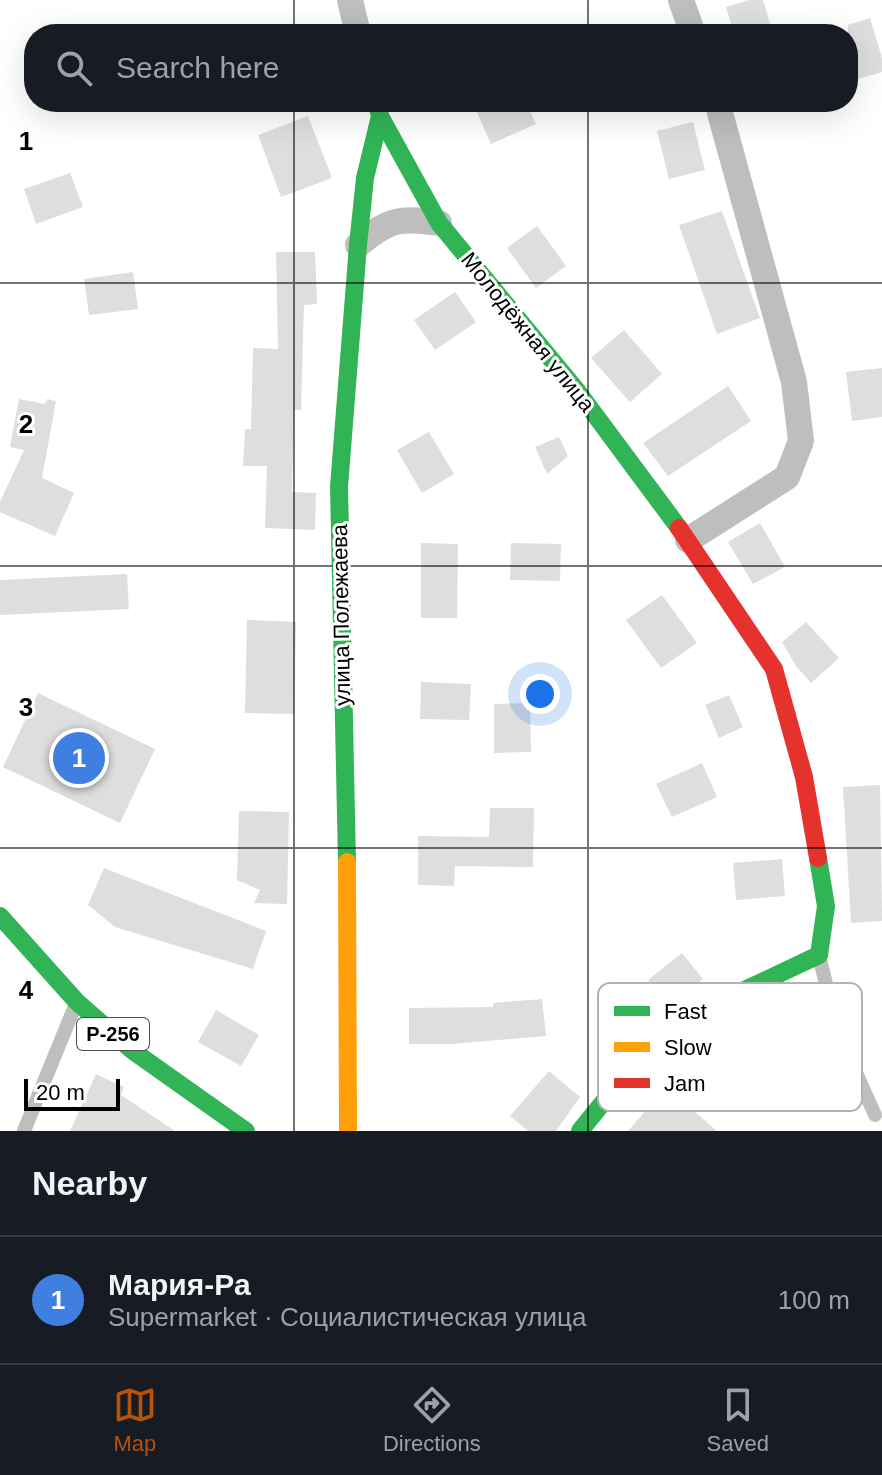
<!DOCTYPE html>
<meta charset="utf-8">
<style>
:root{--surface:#171b24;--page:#242831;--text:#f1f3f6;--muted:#9ea1a6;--line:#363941;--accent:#b45309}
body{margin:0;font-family:Arial,sans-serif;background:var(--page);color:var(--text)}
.scale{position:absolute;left:24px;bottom:20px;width:96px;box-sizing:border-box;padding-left:8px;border:4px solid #000;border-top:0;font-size:22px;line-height:28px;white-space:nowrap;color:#000;-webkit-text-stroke:6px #fff;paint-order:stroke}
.you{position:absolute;left:540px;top:694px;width:28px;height:28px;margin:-20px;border:6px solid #fff;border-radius:50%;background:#1a73e8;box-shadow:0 0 0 12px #1a73e833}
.badge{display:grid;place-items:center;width:52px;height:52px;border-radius:50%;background:var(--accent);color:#fff;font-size:26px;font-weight:700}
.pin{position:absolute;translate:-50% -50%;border:4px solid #fff;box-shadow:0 2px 8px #0006}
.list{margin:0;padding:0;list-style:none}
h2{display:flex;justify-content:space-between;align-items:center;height:104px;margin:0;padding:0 32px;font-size:34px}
h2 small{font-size:26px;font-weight:400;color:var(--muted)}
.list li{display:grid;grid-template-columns:52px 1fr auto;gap:24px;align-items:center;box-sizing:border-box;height:128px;padding:0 32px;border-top:2px solid var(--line)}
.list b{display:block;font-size:30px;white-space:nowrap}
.list p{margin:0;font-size:26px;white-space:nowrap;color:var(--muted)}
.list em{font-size:26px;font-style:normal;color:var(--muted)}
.icon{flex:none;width:44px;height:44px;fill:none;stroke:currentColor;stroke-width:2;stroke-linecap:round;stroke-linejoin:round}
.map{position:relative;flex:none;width:882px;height:1131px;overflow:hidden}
.search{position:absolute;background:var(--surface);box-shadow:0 8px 32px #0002;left:24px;right:24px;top:24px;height:88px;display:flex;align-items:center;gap:20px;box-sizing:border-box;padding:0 28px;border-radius:32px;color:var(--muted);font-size:30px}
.sheet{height:232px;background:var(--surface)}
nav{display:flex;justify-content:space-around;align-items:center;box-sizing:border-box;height:112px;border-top:2px solid var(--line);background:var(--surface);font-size:22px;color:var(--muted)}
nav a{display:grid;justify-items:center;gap:4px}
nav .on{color:var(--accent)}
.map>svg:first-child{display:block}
</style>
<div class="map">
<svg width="882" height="1131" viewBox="0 0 882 1131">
<rect width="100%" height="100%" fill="#fff"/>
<g fill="#dedede">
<path d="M 749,0 L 763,0 L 773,34 L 734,34 L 726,7 Z"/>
<path d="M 870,18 L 882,58 L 882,72 L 848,82 L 848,25 Z"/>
<path d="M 495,102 L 526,102 L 536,124 L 491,144 L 476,110 Z"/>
<path d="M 308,116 L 332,178 L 281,197 L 258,135 Z"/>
<path d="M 693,122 L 705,170 L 669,179 L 657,131 Z"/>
<path d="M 70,173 L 83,207 L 36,224 L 24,189 Z"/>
<path d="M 722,211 L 760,318 L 717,334 L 679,225 Z"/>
<path d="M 537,226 L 566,266 L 536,288 L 507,248 Z"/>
<path d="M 276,252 L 315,252 L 317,304 L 304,305 L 301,410 L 294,410 L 292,492 L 316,493 L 315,530 L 265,528 L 267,466 L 243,466 L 245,429 L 251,429 L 253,348 L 278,349 Z"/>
<path d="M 133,272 L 138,309 L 89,315 L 84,279 Z"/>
<path d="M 455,292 L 476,322 L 435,350 L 414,320 Z"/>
<path d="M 624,330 L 662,374 L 630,402 L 591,358 Z"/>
<path d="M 882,368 L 882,417 L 852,421 L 846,372 Z"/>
<path d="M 728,386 L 751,421 L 668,476 L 643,443 Z"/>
<path d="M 19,399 L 45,404 L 47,399 L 56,401 L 42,478 L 74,493 L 55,536 L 0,512 L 0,502 L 24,450 L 10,447 Z"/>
<path d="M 429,432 L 454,474 L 422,493 L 397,450 Z"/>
<path d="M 559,437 L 568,456 L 547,474 L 535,447 Z"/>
<path d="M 760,523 L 785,567 L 753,584 L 728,542 Z"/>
<path d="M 421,543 L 458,544 L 457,618 L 421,618 Z"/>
<path d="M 511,543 L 561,544 L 560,581 L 510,580 Z"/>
<path d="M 127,574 L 129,609 L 0,615 L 0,580 Z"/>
<path d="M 662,595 L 697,643 L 661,668 L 626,620 Z"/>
<path d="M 247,620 L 296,622 L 294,714 L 245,713 Z"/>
<path d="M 806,622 L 839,658 L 811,683 L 796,666 L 782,642 Z"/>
<path d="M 421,682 L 471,684 L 469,720 L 420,719 Z"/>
<path d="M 38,693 L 155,749 L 120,823 L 3,767 Z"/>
<path d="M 729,695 L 743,727 L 719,738 L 705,705 Z"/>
<path d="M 530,703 L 531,752 L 494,753 L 494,704 Z"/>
<path d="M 702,763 L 717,797 L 672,817 L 656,784 Z"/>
<path d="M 880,785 L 882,921 L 851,923 L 843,787 Z"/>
<path d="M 490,808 L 534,808 L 533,867 L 455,866 L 454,886 L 418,885 L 418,836 L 489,837 Z"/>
<path d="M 239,811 L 289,812 L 287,904 L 254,903 L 260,890 L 237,880 Z"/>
<path d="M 782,859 L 785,896 L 736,900 L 733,863 Z"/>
<path d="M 104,868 L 266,931 L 253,969 L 115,927 L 88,905 Z"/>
<path d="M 682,953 L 703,979 L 668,1006 L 648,980 Z"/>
<path d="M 542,999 L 546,1036 L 452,1044 L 409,1044 L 409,1008 L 493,1007 L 493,1003 Z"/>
<path d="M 216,1010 L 259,1035 L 241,1066 L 198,1042 Z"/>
<path d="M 549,1071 L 580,1097 L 556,1131 L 528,1131 L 510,1116 Z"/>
<path d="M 96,1074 L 124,1087 L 121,1095 L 175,1131 L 70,1131 Z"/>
<path d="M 666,1087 L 717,1131 L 628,1131 Z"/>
</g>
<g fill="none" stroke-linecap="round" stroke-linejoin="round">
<g stroke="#bebebe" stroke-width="14">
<path d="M 819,956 L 839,1035 L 875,1115"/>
<path d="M 24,1131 L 75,1006"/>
</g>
<g stroke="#bebebe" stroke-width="26">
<path d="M 350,0 L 358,34"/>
<path d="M 681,0 L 693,34"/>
<path d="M 358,245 C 389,219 400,217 439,223"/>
<path d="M 688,540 L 787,477 L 801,441 L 794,382 L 717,102"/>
</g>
<g stroke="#30b455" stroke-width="18">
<path d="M 380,116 L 439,223 L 578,392 L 679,528"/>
<path d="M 347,862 L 339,487 L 358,245 L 365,178 L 380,116 L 377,105"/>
<path d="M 0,916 L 77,1002 L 133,1051 L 246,1131"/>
<path d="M 580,1131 L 618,1084 L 732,996 L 819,955 L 826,906 L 818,858"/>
</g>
<path stroke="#ff9f0a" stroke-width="18" d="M 347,862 L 348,1131"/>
<path stroke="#e5322d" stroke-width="18" d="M 679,528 L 774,669 L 804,777 L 818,858"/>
</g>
<path fill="none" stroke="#000" stroke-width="2" stroke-opacity="0.55" d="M 294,0 L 294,34M 588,0 L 588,34M 294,102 L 294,1131M 588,102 L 588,1131M 0,283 L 882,283M 0,566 L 882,566M 0,848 L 882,848"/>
<g text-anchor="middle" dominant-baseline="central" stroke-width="6" stroke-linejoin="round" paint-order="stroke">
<rect fill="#fff" stroke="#4c4c4c" stroke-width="2" x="77" y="1018" width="72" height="32" rx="6"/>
<g font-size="20" font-weight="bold" fill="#000">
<text x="113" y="1034">Р-256</text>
</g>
<g font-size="22" fill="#000" stroke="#fff">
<text transform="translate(528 332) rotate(51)">Молодёжная улица</text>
<text transform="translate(341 615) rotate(-91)">улица Полежаева</text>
</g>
</g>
<rect x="598" y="983" width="264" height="128" rx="12" fill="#fff" stroke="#b2b2b2" stroke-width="2"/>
<rect x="614" y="1006" width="36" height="10" fill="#30b455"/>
<rect x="614" y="1042" width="36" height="10" fill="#ff9f0a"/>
<rect x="614" y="1078" width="36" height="10" fill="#e5322d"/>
<g font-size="22" fill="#000">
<text x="664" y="1019">Fast</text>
<text x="664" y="1055">Slow</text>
<text x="664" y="1091">Jam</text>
</g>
<g font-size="26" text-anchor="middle" font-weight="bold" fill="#000" stroke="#fff" stroke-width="6" stroke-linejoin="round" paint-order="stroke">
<text x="26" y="150">1</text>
<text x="26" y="433">2</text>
<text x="26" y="716">3</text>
<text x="26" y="999">4</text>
</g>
</svg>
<div class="scale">20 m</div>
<div class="you"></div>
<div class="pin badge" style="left:79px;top:758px;background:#3f7fe0">1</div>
<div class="search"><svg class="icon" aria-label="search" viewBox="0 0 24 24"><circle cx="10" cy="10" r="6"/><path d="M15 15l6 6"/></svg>Search here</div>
</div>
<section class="sheet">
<h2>Nearby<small></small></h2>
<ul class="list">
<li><span class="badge" style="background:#3f7fe0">1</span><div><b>Мария-Ра</b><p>Supermarket · Социалистическая улица</p></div><em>100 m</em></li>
</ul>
</section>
<nav>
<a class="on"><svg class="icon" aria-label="map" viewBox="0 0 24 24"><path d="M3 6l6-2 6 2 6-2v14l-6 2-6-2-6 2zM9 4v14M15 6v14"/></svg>Map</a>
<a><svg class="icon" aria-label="directions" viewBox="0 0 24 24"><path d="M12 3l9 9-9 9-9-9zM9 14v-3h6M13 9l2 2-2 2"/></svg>Directions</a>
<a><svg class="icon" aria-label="saved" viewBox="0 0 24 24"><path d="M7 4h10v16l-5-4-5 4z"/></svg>Saved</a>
</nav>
